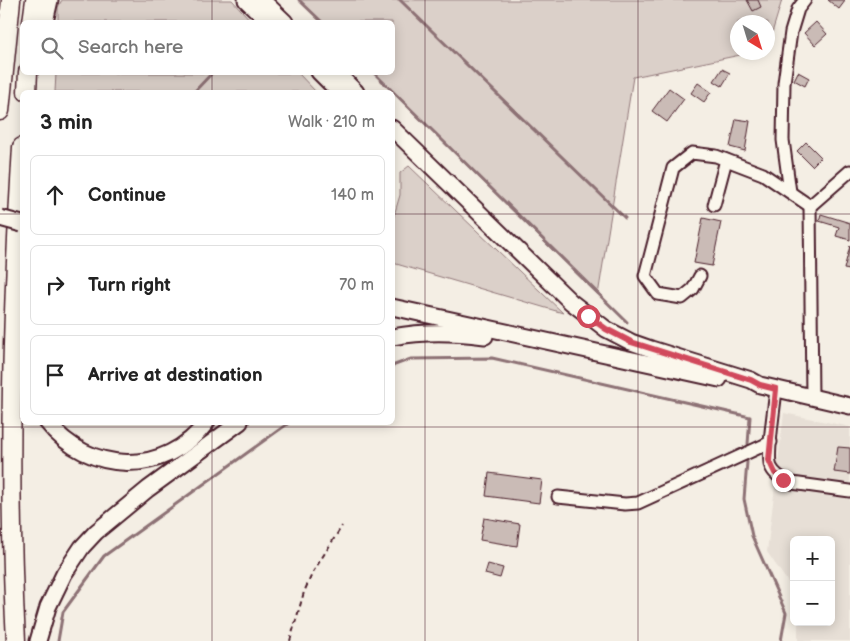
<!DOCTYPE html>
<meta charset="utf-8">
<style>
:root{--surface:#fff;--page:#f2f2f2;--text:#222;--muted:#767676;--line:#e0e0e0}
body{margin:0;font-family:"Balsamiq Sans",sans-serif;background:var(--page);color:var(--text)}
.controls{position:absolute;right:15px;bottom:15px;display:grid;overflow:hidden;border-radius:8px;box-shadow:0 2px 12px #0003}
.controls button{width:45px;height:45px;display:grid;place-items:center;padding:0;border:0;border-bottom:1px solid var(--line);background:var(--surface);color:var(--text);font:25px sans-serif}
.compass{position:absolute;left:730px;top:15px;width:45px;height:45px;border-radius:50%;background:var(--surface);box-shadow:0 2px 12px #0003;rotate:142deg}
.stop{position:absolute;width:15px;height:15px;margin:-11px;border:4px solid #d1495b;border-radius:50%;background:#fff}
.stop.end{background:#d1495b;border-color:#fff;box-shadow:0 1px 5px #0008}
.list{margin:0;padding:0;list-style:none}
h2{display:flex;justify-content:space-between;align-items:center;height:65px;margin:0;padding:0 20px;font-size:21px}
h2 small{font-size:16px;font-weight:400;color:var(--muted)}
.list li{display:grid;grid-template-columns:32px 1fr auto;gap:15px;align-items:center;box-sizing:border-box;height:80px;margin:0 10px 10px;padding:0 10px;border:1px solid var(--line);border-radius:8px}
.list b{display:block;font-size:19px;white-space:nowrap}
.list em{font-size:16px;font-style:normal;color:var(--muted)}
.icon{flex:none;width:28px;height:28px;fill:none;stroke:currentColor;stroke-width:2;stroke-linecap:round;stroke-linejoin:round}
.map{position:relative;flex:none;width:850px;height:641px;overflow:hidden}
.search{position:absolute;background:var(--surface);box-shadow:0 2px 12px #0003;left:20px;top:20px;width:375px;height:55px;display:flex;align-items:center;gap:12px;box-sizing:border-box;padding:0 18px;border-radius:8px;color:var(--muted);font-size:19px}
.panel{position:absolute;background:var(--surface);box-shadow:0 2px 12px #0003;left:20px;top:90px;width:375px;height:335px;border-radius:8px}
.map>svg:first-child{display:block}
</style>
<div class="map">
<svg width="850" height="641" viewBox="0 0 850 641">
<rect width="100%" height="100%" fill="#f4eee4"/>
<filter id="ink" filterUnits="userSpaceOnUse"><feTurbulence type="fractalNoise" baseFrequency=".02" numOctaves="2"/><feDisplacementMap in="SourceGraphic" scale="10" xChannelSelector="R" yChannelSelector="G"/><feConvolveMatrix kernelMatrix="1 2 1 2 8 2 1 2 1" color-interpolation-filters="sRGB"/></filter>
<g filter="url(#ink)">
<path fill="#e7dfd6" d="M 784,413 L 850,427 L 850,641 L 798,641 L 798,622 L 831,622 L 831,540 L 794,540 L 794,591 L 767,552 Z"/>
<g fill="#dbd0c9" stroke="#92787a">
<path d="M 62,0 L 232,0 L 252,22 L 58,22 L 58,7 Z"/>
<path d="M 299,0 L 782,0 L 768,46 L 768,22 L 738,22 L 738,52 L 750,53 L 633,77 L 598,295 L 373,73 L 392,72 L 392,22 L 322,22 Z"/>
<path d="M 56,73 L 298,73 L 316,92 L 55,92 Z"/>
<path d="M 409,166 L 563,313 L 393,263 L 393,219 L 400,195 L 400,173 Z"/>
</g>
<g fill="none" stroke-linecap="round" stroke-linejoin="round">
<g stroke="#8d7174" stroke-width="3">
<path d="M 299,0 L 322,22"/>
<path d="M 400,0 L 625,218"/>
<path d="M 373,72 L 627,322"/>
<path d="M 194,92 L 213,72"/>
<path d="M 392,366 L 411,359 L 492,358 L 750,417 L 748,444"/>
<path d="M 747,462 L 744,499 L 752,536 L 786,613 L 781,641"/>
<path d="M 58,641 L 63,612 L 104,556 L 290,422"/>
</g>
</g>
<g fill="#cabbb6" stroke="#4a1f2b">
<path d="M 747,0 L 758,0 L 761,7 L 753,11 Z"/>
<path d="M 828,0 L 844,0 L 845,1 L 839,9 Z"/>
<path d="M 816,22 L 827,34 L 815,45 L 804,33 Z"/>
<path d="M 722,69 L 730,73 L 722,86 L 714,81 Z"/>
<path d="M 798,72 L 809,78 L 805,86 L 794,80 Z"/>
<path d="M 698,83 L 711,92 L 704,102 L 691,93 Z"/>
<path d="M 669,88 L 684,99 L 667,122 L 652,111 Z"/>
<path d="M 736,119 L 750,121 L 745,151 L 730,147 Z"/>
<path d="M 806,142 L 821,157 L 812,166 L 797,151 Z"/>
<path d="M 821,214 L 850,223 L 850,240 L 836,236 L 839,227 L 819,221 Z"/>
<path d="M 703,218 L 721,222 L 712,266 L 694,263 Z"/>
<path d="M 850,246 L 850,270 L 844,269 Z"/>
<path d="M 838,447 L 850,448 L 850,474 L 834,472 Z"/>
<path d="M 489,473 L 542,480 L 539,503 L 486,496 Z"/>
<path d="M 484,518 L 520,524 L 517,546 L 480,540 Z"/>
<path d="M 488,564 L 503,568 L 500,578 L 485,574 Z"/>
</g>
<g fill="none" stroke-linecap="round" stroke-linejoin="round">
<defs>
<g id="minor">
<path d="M 790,192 L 783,140 L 784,83 L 791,32 L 798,9 L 805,0"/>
<path d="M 714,205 L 726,160"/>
<path d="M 810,206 L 812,397"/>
<path d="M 810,206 L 850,171"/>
<path d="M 700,276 L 693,289 L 682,298 L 658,294 L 645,276 L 673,168 L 692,153 L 716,156 L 763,174 L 810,206"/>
<path d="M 776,389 C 775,404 766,456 771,467 C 775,476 784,480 792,483 L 850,491"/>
<path d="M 558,497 L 625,504 L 638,503 L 771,442"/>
</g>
<g id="major">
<path d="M 246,0 L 269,22"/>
<path d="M 262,0 L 285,22"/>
<path d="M 45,22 L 50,0"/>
<path d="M 319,72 L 339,92"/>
<path d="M 336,72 L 356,92"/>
<path d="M 392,128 L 571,302 L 606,329 L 631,342 L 651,349 L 751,380 L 760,385 L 850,406"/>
<path d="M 392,307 L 719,379"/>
<path d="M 392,337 C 426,331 452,332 485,336"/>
<path d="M 47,422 C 89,475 165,477 207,422"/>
<path d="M 38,641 L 48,607 L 64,574 L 82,547 L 96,532 L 148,489 L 240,422"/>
</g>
<g id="highway">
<path d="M 32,22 L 35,0"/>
<path d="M 27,92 L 28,72"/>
<path d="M 0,111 L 11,0"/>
<path d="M 16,641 C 7,476 12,312 22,147"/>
</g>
</defs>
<use href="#minor" stroke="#4a1f2b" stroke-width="15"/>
<use href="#major" stroke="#4a1f2b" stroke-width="19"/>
<use href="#highway" stroke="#4a1f2b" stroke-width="21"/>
<path stroke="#4a1f2b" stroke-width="2" stroke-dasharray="5 4" stroke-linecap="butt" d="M 290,641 L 304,592 L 313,572 L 342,526"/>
<use href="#minor" stroke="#fbf7ec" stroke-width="11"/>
<use href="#major" stroke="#fbf7ec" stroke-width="15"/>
<use href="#highway" stroke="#fbf7ec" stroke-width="18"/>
<defs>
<path id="major-bridge" d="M 0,218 L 22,224"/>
</defs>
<use href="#major-bridge" stroke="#4a1f2b" stroke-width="19" stroke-linecap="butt"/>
<use href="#major-bridge" stroke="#fbf7ec" stroke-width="15"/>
</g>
</g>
<g fill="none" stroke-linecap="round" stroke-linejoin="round" filter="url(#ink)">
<path stroke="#d1495b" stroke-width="6" d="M 588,316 L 606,329 L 631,342 L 751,380 L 760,385 L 776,389 L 769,460 L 775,473 L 783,480"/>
</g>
<path fill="none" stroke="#4a1f2b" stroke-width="1" stroke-opacity="0.55" d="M 212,0 L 212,22M 425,0 L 425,641M 638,0 L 638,641M 212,72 L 212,92M 0,214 L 22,214M 392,214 L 850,214M 212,422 L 212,641M 0,427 L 850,427"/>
</svg>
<div class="controls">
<button>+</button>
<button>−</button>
</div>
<svg class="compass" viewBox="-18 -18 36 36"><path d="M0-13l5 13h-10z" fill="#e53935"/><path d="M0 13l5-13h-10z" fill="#767676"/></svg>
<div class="stop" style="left:588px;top:316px"></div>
<div class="stop end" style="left:783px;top:480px"></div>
<div class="search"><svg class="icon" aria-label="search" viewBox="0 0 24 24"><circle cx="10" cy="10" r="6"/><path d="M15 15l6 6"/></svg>Search here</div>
<section class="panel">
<h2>3 min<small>Walk · 210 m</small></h2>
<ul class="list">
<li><svg class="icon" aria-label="ahead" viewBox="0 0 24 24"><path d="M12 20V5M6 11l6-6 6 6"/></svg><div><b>Continue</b></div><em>140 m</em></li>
<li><svg class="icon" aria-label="right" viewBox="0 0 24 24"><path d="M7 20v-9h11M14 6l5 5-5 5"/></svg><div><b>Turn right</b></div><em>70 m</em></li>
<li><svg class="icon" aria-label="arrive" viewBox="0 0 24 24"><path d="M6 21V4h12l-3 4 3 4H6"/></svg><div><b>Arrive at destination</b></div></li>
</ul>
</section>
</div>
